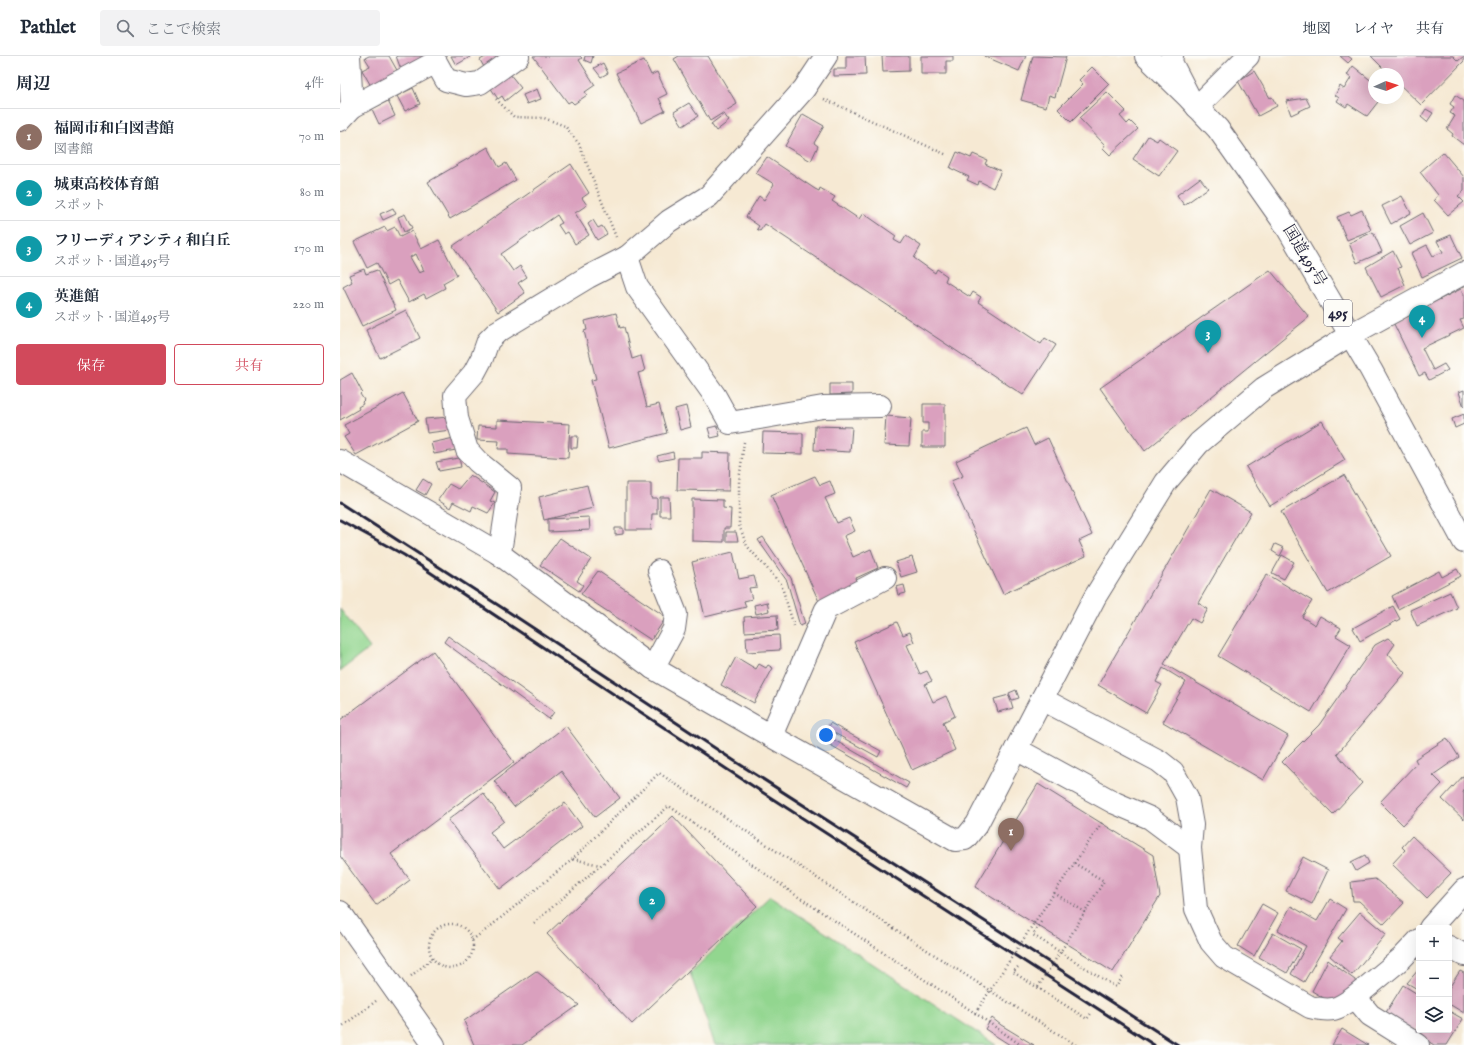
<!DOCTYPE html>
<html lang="ja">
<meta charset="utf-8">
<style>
:root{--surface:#fff;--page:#f2f2f3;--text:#1f2937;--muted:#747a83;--line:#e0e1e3;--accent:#d1495b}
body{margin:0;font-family:"IM FELL English","Noto Serif JP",serif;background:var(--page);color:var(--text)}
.controls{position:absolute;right:12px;bottom:12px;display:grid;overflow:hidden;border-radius:4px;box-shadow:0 4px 16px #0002}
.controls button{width:36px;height:36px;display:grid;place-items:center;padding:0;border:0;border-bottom:1px solid var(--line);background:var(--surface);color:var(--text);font:20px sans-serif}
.compass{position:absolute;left:1028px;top:12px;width:36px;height:36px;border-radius:50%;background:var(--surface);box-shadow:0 4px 16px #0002;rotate:87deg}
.you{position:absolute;left:486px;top:679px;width:14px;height:14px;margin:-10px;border:3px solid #fff;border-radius:50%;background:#1a73e8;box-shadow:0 0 0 6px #1a73e833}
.badge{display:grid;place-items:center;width:26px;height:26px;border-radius:50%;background:var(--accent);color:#fff;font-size:13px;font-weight:700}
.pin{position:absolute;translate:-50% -33px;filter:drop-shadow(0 1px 2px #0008)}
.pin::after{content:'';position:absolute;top:21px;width:14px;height:12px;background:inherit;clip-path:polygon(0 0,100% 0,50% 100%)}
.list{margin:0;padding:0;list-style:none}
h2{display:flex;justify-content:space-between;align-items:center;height:52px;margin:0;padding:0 16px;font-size:17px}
h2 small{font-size:13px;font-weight:400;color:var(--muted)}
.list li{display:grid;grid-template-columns:26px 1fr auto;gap:12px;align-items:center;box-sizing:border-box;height:56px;padding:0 16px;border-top:1px solid var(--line)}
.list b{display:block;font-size:15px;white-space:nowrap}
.list p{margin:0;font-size:13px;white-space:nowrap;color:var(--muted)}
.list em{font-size:13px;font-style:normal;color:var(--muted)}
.actions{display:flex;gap:8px;padding:12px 16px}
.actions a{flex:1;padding:9px 0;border:1px solid var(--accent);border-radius:4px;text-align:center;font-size:14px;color:var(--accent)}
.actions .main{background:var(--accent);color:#fff}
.icon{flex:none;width:22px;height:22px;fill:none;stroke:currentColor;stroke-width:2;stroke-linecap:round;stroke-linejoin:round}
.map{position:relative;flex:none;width:1124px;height:989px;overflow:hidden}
header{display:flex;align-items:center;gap:24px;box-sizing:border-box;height:56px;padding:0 20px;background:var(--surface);border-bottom:1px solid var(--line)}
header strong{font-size:19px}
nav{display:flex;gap:22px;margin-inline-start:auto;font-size:14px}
.search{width:280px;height:36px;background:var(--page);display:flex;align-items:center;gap:10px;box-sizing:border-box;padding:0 14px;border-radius:4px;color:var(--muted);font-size:15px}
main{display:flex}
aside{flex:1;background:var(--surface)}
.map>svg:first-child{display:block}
</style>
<header>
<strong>Pathlet</strong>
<div class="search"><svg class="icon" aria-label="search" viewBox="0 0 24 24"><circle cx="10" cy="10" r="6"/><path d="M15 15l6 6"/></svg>ここで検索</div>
<nav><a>地図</a><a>レイヤ</a><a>共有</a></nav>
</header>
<main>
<aside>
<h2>周辺<small>4件</small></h2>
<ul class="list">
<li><span class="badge" style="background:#8d6e63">1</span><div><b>福岡市和白図書館</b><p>図書館</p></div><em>70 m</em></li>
<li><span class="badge" style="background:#0f9aa8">2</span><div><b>城東高校体育館</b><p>スポット</p></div><em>80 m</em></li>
<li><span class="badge" style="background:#0f9aa8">3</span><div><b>フリーディアシティ和白丘</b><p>スポット · 国道495号</p></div><em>170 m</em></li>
<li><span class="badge" style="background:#0f9aa8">4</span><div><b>英進館</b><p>スポット · 国道495号</p></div><em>220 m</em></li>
</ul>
<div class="actions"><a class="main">保存</a><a>共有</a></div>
</aside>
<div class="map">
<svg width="1124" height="989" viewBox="0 0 1124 989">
<rect width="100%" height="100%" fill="#fdfcf7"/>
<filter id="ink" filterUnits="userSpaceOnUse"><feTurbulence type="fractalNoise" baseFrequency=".025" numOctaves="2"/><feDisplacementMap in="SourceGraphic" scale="8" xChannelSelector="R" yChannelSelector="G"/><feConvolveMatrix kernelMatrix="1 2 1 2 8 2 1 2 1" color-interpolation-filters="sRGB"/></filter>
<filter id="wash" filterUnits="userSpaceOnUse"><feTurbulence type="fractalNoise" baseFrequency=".012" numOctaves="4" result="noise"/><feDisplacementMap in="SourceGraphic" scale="16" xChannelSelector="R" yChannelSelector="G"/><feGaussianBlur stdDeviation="0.9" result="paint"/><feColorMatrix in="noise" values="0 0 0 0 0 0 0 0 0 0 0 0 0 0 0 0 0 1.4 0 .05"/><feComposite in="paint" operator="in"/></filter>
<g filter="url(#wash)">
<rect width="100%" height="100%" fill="#f6e9d3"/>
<g fill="#92d68f" stroke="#5a7c65">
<path d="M 0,553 L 30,592 L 0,615 Z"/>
<path d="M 430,840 L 656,989 L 375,989 L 350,917 Z"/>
</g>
<g id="blocks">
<g fill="#daa0be" fill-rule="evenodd">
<path d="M 29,0 L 49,0 L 58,16 L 31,30 L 22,14 L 30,10 L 25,2 Z"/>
<path d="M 56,0 L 88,0 L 62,16 Z"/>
<path d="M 111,0 L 130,0 L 130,1 L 116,9 Z"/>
<path d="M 147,0 L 157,0 L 158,2 L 144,11 L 140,4 Z"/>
<path d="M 193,0 L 240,0 L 242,2 L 239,4 L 255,29 L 245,36 L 247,39 L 234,48 L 231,45 L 228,47 Z"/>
<path d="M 245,0 L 253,0 L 251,7 L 244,4 Z"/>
<path d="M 339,0 L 368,0 L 397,48 L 370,65 L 334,3 Z"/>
<path d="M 506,0 L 525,0 L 526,19 L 494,20 L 494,13 L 506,13 Z"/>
<path d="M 542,0 L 569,0 L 569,15 L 543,16 Z"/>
<path d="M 581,0 L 613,0 L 613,5 L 606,5 L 606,18 L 581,18 Z"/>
<path d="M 644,0 L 686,0 L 679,15 Z"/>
<path d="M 693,0 L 726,1 L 715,41 L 709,39 L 706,51 L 681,44 Z"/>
<path d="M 1000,0 L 1008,0 L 1012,3 L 1008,7 Z"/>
<path d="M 1031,0 L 1113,0 L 1118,5 L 1124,0 L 1124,5 L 1081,49 L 1058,27 L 1058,18 L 1049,18 Z"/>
<path d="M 304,4 L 311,19 L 317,16 L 327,38 L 319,42 L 325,55 L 301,67 L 276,17 Z"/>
<path d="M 263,7 L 268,17 L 261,21 L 254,12 Z"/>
<path d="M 1013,10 L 1034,27 L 1034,42 L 1041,42 L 1027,60 L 1008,48 L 1006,51 L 997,45 L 999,42 L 995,39 L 1000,30 L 1004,33 L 1011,22 L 1007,19 Z"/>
<path d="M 752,11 L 769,28 L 731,66 L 718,53 L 743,28 L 739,24 Z"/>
<path d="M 914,15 L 930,42 L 932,41 L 937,50 L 918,60 L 898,25 Z"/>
<path d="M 169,17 L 181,32 L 165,45 L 162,40 L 158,43 L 150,31 Z"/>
<path d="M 73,32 L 80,48 L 65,55 L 57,40 Z"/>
<path d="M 197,33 L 201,43 L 187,48 L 183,39 Z"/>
<path d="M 767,36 L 786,55 L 780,60 L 787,68 L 790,65 L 798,73 L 770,99 L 763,92 L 765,89 L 739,62 Z"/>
<path d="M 1115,39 L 1124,45 L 1124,89 L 1112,80 L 1113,78 L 1107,73 L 1115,60 L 1110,57 L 1114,51 L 1110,48 Z"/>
<path d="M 966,42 L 970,50 L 951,59 L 946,45 Z"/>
<path d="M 48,45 L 55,60 L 39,68 L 32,53 Z"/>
<path d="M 349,47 L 358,60 L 343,70 L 334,56 Z"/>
<path d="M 1086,53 L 1093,57 L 1087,66 L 1081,61 Z"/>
<path d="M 384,58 L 389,65 L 376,75 L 371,68 Z"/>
<path d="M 463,58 L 484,70 L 474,87 L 478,90 L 471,105 L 445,90 Z"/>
<path d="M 808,80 L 817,85 L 819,82 L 837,95 L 819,120 L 793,103 Z"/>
<path d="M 148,91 L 159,111 L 166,107 L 176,124 L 110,163 L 88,126 Z"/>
<path d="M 617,96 L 631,102 L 633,98 L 647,104 L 645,108 L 661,115 L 653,132 L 639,125 L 638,129 L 627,124 L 629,121 L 610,112 Z"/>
<path d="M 1103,96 L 1124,121 L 1124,135 L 1118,140 L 1124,146 L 1108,159 L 1094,144 L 1098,139 L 1080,116 Z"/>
<path d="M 427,101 L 475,133 L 479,135 L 480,132 L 495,141 L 492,145 L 519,163 L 523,157 L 556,180 L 554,184 L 561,188 L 566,180 L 581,190 L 574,202 L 595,217 L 597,213 L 607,220 L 605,225 L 630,241 L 633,236 L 641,241 L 638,246 L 701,288 L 705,282 L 716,289 L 683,339 L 425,168 L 420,175 L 417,173 L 419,170 L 406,161 L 419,140 L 424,144 L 434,128 L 416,117 Z"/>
<path d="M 231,108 L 249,137 L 242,142 L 247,149 L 235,157 L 249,179 L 235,188 L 228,176 L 224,178 L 218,169 L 222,167 L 217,159 L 161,198 L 173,215 L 180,210 L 187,221 L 178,227 L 185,237 L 158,256 L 113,190 Z"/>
<path d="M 860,122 L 868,132 L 844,149 L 837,139 Z"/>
<path d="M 1062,140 L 1071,157 L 1051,168 L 1042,150 Z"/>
<path d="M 53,152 L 56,158 L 43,164 L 40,158 Z"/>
<path d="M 1022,154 L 1031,174 L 1007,184 L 997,161 L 1009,156 L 1011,159 Z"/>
<path d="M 1083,157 L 1093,177 L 1070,189 L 1060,170 Z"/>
<path d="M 65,158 L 72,172 L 64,176 L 58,161 Z"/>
<path d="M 253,164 L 258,172 L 262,170 L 267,178 L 257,184 L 248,168 Z"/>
<path d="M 45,171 L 47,175 L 55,171 L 60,181 L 72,175 L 81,193 L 99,184 L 117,219 L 103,227 L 105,232 L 86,242 L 84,238 L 69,246 L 57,224 L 48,229 L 37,207 L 27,212 L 14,186 ZM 76,198 L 84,215 L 79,217 L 70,201 Z"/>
<path d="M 1033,176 L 1042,196 L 1017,207 L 1009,187 Z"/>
<path d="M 1111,179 L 1122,202 L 1082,221 L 1071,197 L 1087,189 L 1093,200 L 1103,196 L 1097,185 Z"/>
<path d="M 1053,195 L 1061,211 L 1058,212 L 1065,229 L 1041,241 L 1026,211 Z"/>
<path d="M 24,213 L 26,218 L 37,214 L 56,254 L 22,270 L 3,231 L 12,226 L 9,219 Z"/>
<path d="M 930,214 L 969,261 L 805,395 L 760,332 Z"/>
<path d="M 1121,233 L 1124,238 L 1124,263 L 1120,264 L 1124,272 L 1082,292 L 1093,314 L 1104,308 L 1108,314 L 1089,324 L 1085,317 L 1079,320 L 1053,266 Z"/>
<path d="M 66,254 L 80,282 L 40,302 L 26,274 Z"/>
<path d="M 276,257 L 280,272 L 284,271 L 292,303 L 301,300 L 305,315 L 298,317 L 307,351 L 319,348 L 327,377 L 269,392 L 251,324 L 256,323 L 244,275 L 247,274 L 245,265 Z"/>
<path d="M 12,317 L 22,336 L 20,338 L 24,344 L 22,346 L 23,348 L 18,351 L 19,353 L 0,364 L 0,324 Z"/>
<path d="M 490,328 L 512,328 L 512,338 L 490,339 Z"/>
<path d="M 1124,334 L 1124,351 L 1119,336 Z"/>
<path d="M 63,337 L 78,365 L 16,399 L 4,381 L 9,378 L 4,369 Z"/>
<path d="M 583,348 L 605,348 L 605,391 L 582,391 L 582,376 L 588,376 L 588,367 L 583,367 Z"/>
<path d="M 346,350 L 351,371 L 340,374 L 335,353 Z"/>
<path d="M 1124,358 L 1124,368 L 1115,372 L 1112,363 Z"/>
<path d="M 546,360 L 571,362 L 569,390 L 544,389 Z"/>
<path d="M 109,361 L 111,374 L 87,377 L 85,363 Z"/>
<path d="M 157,364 L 230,368 L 228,402 L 168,398 L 168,393 L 158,393 L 159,385 L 137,384 L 138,370 L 157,371 Z"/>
<path d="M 982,365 L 1005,404 L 930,450 L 906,411 Z"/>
<path d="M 377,370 L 380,380 L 371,382 L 368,372 Z"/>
<path d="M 475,370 L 512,371 L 510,396 L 474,394 Z"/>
<path d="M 686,372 L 694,389 L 708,382 L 752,479 L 739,485 L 746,500 L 663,538 L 611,425 L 623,420 L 616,405 Z"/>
<path d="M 423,376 L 463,377 L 463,398 L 422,397 Z"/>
<path d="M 231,380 L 238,380 L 237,392 L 231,392 Z"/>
<path d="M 114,382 L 116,394 L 94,398 L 91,387 Z"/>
<path d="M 333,396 L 334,402 L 319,405 L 317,400 Z"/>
<path d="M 362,396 L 390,397 L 389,435 L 337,434 L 338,402 L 362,402 Z"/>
<path d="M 119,402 L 121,411 L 99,415 L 96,406 Z"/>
<path d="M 130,419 L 155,436 L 150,445 L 155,447 L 148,457 L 133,450 L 131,455 L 113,446 L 110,452 L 98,444 L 109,428 L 118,433 Z"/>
<path d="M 1004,419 L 1051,500 L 988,537 L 941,456 Z"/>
<path d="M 475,420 L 480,429 L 490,425 L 495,438 L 485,442 L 497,467 L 509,462 L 515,475 L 504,480 L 513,501 L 531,493 L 538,512 L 516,522 L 521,533 L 481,550 L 431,439 Z"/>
<path d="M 83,423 L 91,428 L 85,439 L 76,434 Z"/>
<path d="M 286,427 L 311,427 L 311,442 L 317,442 L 317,458 L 312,458 L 311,474 L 286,474 Z"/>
<path d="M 247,429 L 253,452 L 204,464 L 199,441 Z"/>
<path d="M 871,433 L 911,456 L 858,547 L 868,553 L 860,567 L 851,562 L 824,608 L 948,680 L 923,724 L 823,666 L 846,626 L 823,612 L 816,626 L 822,629 L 806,657 L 758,629 Z"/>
<path d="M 320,441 L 329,441 L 330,460 L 320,460 Z"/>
<path d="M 352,443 L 383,444 L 383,452 L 391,453 L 390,472 L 384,472 L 384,486 L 352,485 Z"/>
<path d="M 249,461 L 250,474 L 208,476 L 208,463 Z"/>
<path d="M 275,472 L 283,472 L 283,478 L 275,479 Z"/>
<path d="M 386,476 L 396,476 L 398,485 L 386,485 Z"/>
<path d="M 423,481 L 451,522 L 465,568 L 460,570 L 447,525 L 418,484 Z"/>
<path d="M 220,482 L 251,503 L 237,525 L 243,529 L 239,535 L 200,509 Z"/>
<path d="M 935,488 L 944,492 L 940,500 L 932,495 Z"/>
<path d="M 393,496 L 399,523 L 414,520 L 417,531 L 409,532 L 412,543 L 404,545 L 406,551 L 365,561 L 352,506 Z"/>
<path d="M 942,499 L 954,506 L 944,523 L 932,517 Z"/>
<path d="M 572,501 L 577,516 L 561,521 L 556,506 Z"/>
<path d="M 1117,513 L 1121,520 L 1058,553 L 1052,540 L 1099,515 L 1102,521 Z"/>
<path d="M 258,515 L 326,561 L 311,584 L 241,538 Z"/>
<path d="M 927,518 L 972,545 L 962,561 L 975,569 L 980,560 L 1001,572 L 996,580 L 1011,589 L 971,656 L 878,600 Z"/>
<path d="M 564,529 L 566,537 L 558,539 L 556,531 Z"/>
<path d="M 1110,536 L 1117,552 L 1077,570 L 1070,554 Z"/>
<path d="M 427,546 L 429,555 L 416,558 L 414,549 Z"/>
<path d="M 1053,550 L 1060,563 L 1020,585 L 1013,572 Z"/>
<path d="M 437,559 L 438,574 L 405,576 L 404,561 Z"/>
<path d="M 557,566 L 563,579 L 570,576 L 574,586 L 567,589 L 580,618 L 587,615 L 592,625 L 585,628 L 593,646 L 606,640 L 615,660 L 603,666 L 615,694 L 572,714 L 514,586 Z"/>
<path d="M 439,579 L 440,594 L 407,596 L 406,581 Z"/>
<path d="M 108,580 L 214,656 L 209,663 L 104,586 Z"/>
<path d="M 1048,582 L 1055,588 L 1048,598 L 1065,617 L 997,698 L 1022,727 L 993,758 L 942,706 L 979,669 L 1035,589 Z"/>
<path d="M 93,595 L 174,706 L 51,798 L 70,824 L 36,849 L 0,800 L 0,664 Z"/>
<path d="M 396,601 L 416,613 L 419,608 L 426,612 L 428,609 L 433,612 L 414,647 L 381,629 Z"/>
<path d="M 676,634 L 679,642 L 672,644 L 669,637 Z"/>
<path d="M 669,639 L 673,652 L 658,656 L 654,643 Z"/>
<path d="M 490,667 L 541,695 L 538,701 L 487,673 Z"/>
<path d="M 226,670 L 280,742 L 255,761 L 221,715 L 174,751 L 154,725 Z"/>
<path d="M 482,677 L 569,727 L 566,732 L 478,682 Z"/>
<path d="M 1107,682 L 1119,701 L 1093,719 L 1102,728 L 1063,769 L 1040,746 L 1077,707 L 1075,703 Z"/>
<path d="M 1124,719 L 1124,735 L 1123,736 L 1124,738 L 1124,764 L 1102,743 Z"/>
<path d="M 698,728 L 813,799 L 820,840 L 773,916 L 635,831 Z"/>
<path d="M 143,737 L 164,765 L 150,776 L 163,793 L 225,747 L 242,770 L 160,833 L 108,764 Z"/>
<path d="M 333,760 L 417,850 L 292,968 L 207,878 Z"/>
<path d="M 1072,780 L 1111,817 L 1087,842 L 1052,808 L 1065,794 L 1062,791 Z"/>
<path d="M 1025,799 L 1029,807 L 1016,815 L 1011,806 Z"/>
<path d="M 963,801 L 988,814 L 972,848 L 946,835 Z"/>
<path d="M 1035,823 L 1064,847 L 1044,868 L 1019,845 L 1013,845 L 1011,826 Z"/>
<path d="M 990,843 L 1006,853 L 964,926 L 951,918 L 966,890 L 938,874 L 951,850 L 977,865 Z"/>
<path d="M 922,848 L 938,857 L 914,900 L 898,890 Z"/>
<path d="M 1020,856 L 1046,878 L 1012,919 L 990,900 L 1002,885 L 998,882 Z"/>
<path d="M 933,877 L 961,893 L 947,917 L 919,901 Z"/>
<path d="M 988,904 L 1015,924 L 1016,932 L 997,950 L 972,935 Z"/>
<path d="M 1079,913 L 1079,934 L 1067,927 Z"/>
<path d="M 196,915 L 239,949 L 182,989 L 134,989 L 124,965 Z"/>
<path d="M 1120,915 L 1124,917 L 1124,957 L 1109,948 L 1109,932 Z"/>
<path d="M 1063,929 L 1079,939 L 1079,970 L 1075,976 L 1045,958 Z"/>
<path d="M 1109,955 L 1123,963 L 1107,989 L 1094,989 L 1080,980 L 1084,974 L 1109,974 Z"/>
<path d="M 652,962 L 661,969 L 694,989 L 670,989 L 645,973 Z"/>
<path d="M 1002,973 L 1028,989 L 992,989 Z"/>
</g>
</g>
</g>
<g filter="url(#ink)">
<use href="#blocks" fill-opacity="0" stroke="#6c6870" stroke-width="1"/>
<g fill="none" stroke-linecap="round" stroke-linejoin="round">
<defs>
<g id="minor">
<path d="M 832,0 L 831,6 L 848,39"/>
<path d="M 12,51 L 96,6 L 106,24 L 126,29 L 140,27 L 178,0"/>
<path d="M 857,51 L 908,0"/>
<path d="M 0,64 L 12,51 L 9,0"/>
<path d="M 287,201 L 297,231 L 375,340 L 390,367 L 483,351 L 540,350"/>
<path d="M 0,405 L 158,497 L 313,612 L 431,680 L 615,784 L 625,783 L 637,768 L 755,541 L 826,426 L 859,387 L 924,332 L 1010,279 L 1124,217"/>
<path d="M 158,497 L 161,490 L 170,432 L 138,406 L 127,394 L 117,362 L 115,339 L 134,317 L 142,302 L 148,285 L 157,276 L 248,221 L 287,201 L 329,165 L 369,140 L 464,33 L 486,0"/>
<path d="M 313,612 L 334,573 L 336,558 L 319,515"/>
<path d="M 702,643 L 819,705 L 833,716 L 847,741 L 852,769 L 850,792 L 856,853 L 871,886 L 884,901 L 970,951 C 992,956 997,954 1015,941 L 1030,959 L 1078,989"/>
<path d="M 431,680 L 486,553 L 545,522"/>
<path d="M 676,693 L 775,747 L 810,762 L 850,792"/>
<path d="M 0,856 L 94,989"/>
<path d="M 1109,891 L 1124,899"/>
</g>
<g id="major">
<path d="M 1090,872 L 1124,834"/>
<path d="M 1015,941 L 1062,902 L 1079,884"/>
</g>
<path id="highway" d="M 806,0 L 849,42 L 878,73 L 945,168 L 1031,314 L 1124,486"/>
</defs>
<use href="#minor" stroke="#6c6870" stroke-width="24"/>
<use href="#major" stroke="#6c6870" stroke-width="24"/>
<use href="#highway" stroke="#6c6870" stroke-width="24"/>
<g stroke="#6c6870" stroke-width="2.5" stroke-dasharray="1 3" stroke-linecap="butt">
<path d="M 156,43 L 174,61 L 204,62 L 225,70 L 239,88 L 276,181"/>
<path d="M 484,43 L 607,99"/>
<path d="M 404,386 L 399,425 L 399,469 L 407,490 L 441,528 L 454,570"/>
<path d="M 233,803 L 260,809"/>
<path d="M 734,807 L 764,825 L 745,856"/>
<path d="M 714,837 L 745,856 L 726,887"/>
<path d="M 701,866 L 693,879 L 776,931 L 784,919"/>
<path d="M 194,867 L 329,750 L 454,838 L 635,957 L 638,953"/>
<path d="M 694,867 L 763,765"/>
<circle cx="111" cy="890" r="22"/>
<path d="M 132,884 L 146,874 L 233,803 L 319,717 C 457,809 595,901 736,989"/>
<path d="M 678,911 L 673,916 L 747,963 L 752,956"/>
<path d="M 71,920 L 93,902"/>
<path d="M 635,957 L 681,989"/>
<path d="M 0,972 L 36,945"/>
</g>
<use href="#minor" stroke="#fff" stroke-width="22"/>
<use href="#major" stroke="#fff" stroke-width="22"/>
<use href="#highway" stroke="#fff" stroke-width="22"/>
<g stroke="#22223b" stroke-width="3">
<path d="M 0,447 L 178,562 L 393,704 L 838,989"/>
<path d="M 0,464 L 64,499 L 388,714 L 814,989"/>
</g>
<g stroke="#6c6870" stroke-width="2.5" stroke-dasharray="1 3" stroke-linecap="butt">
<path d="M 698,931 L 726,887"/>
<path d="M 638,953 L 694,867"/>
</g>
</g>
</g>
<g text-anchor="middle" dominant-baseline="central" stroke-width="3" stroke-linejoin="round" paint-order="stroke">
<rect fill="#fdfcf7" stroke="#646373" stroke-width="1" x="984" y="244" width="28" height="26" rx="3"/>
<g font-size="15" font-weight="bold" fill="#22223b">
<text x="998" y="257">495</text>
</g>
<g font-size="16" fill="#22223b" stroke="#fdfcf7">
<text transform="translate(964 200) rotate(59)">国道495号</text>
</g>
</g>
</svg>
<div class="controls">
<button>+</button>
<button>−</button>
<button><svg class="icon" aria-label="layers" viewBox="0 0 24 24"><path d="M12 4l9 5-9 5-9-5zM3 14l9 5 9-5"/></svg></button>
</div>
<svg class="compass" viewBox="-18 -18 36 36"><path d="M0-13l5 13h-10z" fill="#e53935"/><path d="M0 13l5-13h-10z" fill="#747a83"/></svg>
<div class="you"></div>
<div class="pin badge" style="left:671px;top:795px;background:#8d6e63">1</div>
<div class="pin badge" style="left:312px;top:864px;background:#0f9aa8">2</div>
<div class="pin badge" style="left:868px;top:297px;background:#0f9aa8">3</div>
<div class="pin badge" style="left:1082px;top:282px;background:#0f9aa8">4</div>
</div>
</main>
